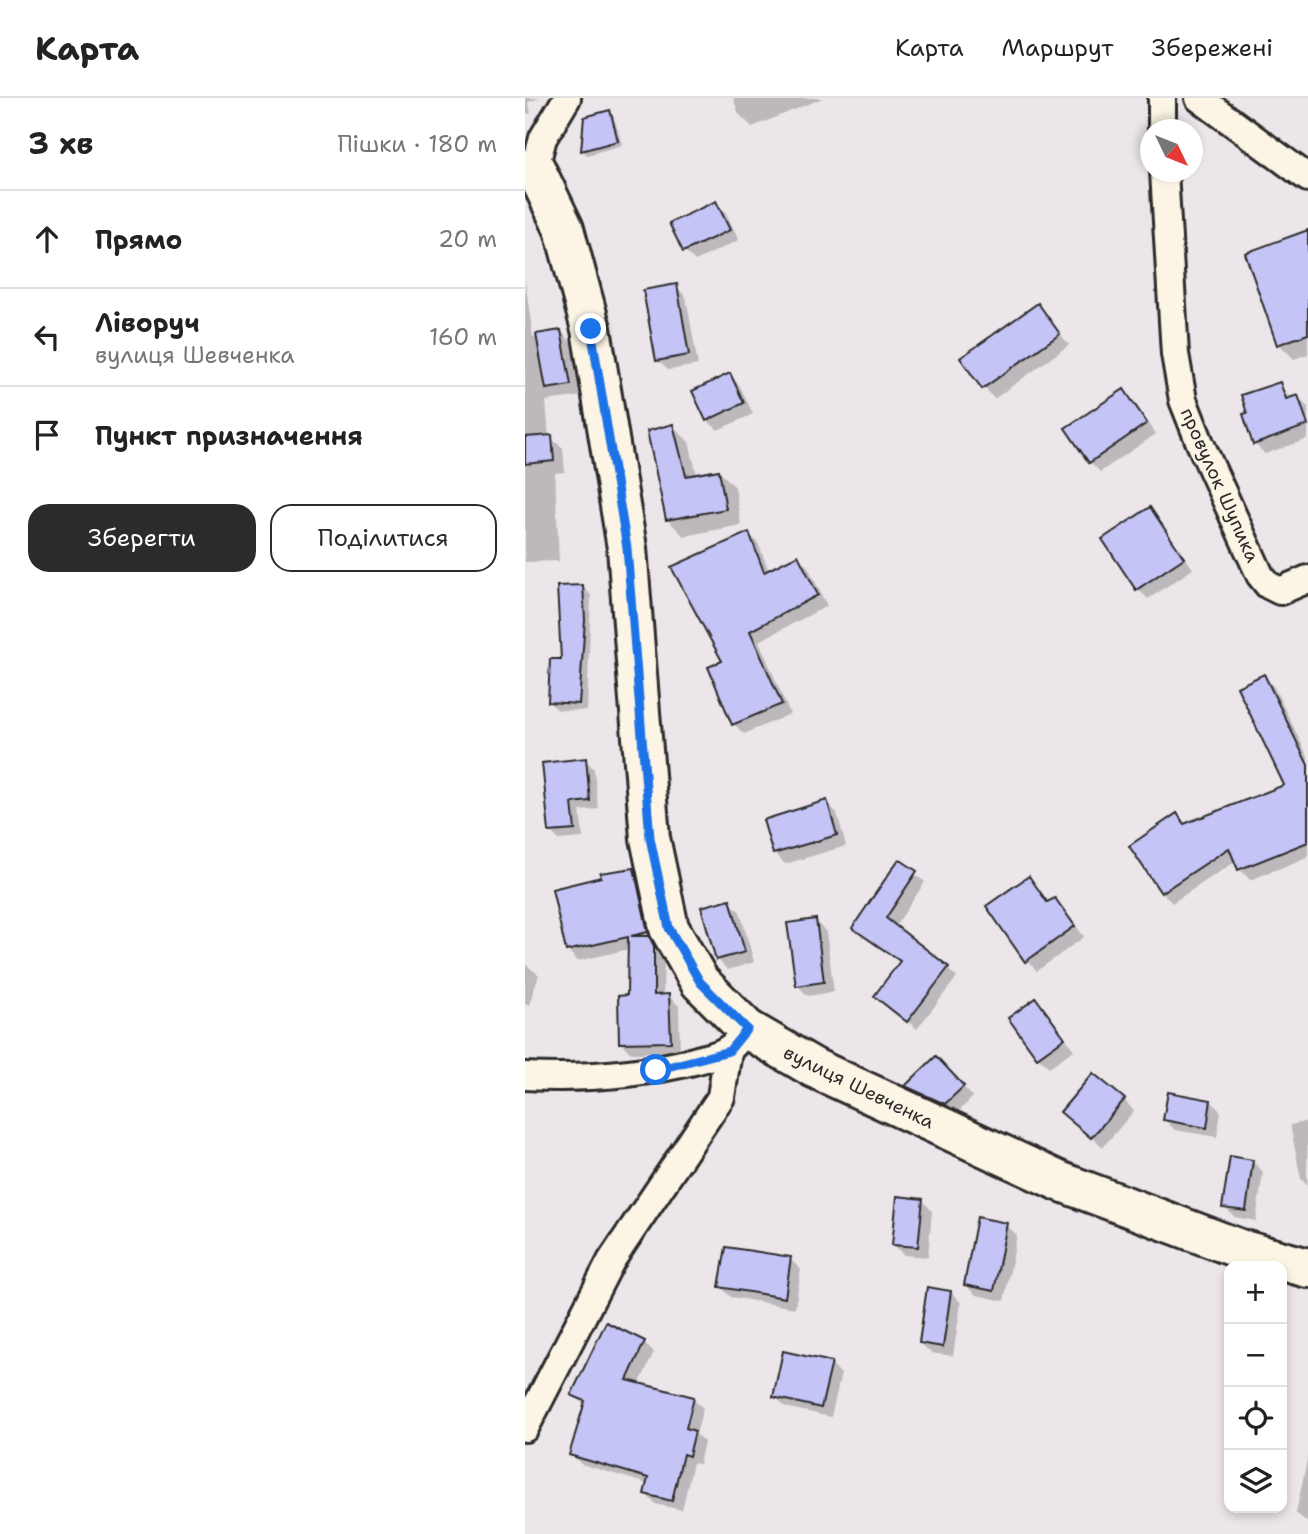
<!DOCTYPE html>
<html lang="uk">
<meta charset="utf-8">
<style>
:root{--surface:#fff;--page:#f2f2f2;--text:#222;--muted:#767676;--line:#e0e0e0;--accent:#2b2b2b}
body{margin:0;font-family:"Shantell Sans",sans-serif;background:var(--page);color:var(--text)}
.controls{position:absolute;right:21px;bottom:21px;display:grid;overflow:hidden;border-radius:14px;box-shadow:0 4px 10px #0003}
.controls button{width:63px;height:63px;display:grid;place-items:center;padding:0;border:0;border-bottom:2px solid var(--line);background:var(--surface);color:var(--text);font:35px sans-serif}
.compass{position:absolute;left:615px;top:21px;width:63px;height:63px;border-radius:50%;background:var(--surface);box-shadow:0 4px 10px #0003;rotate:133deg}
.stop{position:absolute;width:21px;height:21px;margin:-16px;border:5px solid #1a73e8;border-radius:50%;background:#fff}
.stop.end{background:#1a73e8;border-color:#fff;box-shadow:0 2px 7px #0008}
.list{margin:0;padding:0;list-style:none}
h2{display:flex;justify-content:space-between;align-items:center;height:91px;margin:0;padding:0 28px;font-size:30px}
h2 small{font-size:23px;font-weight:400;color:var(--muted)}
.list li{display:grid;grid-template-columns:46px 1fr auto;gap:21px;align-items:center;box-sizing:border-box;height:98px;padding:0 28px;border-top:2px solid var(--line)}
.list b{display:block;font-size:26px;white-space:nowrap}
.list p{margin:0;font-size:23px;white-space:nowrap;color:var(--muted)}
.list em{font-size:23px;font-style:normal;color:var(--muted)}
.actions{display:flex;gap:14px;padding:21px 28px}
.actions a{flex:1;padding:16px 0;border:2px solid var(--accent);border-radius:21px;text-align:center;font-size:24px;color:var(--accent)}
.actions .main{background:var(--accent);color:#fff}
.icon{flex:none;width:38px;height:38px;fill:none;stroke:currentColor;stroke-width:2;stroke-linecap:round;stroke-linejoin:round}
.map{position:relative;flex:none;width:783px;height:1436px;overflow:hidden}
header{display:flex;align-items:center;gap:42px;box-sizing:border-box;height:98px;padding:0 35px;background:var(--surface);border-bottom:2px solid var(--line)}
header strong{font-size:33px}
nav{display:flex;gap:38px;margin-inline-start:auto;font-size:24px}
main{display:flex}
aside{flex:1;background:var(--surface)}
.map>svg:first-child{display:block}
</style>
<header>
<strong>Карта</strong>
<nav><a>Карта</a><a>Маршрут</a><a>Збережені</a></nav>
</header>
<main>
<aside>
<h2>3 хв<small>Пішки · 180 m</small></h2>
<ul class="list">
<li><svg class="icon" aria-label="ahead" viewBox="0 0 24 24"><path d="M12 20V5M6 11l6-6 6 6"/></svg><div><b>Прямо</b></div><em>20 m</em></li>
<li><svg class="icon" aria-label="left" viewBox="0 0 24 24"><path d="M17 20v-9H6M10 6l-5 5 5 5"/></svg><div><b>Ліворуч</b><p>вулиця Шевченка</p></div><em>160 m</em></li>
<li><svg class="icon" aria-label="arrive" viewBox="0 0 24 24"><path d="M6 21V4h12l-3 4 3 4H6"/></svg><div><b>Пункт призначення</b></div></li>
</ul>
<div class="actions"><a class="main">Зберегти</a><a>Поділитися</a></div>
</aside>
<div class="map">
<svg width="783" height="1436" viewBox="0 0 783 1436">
<rect width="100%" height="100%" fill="#ece6ea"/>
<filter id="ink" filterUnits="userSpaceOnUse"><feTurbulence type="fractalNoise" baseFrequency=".0143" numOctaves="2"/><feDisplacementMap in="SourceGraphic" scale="14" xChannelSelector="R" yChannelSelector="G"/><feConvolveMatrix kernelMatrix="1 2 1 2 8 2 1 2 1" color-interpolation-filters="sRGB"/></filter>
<g filter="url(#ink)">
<g fill="#0003">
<path d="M 0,0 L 15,0 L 3,4 L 6,15 L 0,16 Z"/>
<path d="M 208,0 L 298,0 L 227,29 L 214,16 Z"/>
<path d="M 84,14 L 89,19 L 97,47 L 62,57 L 57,52 Z"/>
<path d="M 191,105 L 201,115 L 214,142 L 170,163 L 160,153 Z"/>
<path d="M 783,134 L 783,256 L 769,261 L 754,246 Z"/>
<path d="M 0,182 L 8,239 L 36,233 L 47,245 L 57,298 L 21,303 L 24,339 L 38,350 L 40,374 L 30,375 L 34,463 L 0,464 Z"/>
<path d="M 151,188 L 161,199 L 173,267 L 143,272 L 132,262 Z"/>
<path d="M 512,207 L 544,247 L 469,301 L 438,261 Z"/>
<path d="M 205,277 L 215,288 L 228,316 L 193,332 L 182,322 Z"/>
<path d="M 754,286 L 766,301 L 772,299 L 783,309 L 783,341 L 740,356 L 730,346 Z"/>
<path d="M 598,293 L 609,303 L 631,336 L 575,374 L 565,364 Z"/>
<path d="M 148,328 L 164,344 L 172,377 L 194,373 L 210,389 L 216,427 L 159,438 L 143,422 Z"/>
<path d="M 625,411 L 635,422 L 668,471 L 623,501 L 612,490 Z"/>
<path d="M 224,436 L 233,445 L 244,473 L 273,459 L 283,469 L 302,508 L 234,543 L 265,616 L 219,636 L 209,626 L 200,564 Z"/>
<path d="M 57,488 L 66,497 L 62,613 L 33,612 L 24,604 Z"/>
<path d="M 739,578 L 749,589 L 783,659 L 783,759 L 725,782 L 715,771 L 711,763 L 647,805 L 637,794 L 652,718 L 662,727 L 761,687 Z"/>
<path d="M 60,662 L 69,671 L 73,711 L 55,713 L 58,740 L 34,742 L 25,733 Z"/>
<path d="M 301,704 L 312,715 L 321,748 L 260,766 L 250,756 L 240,723 Z"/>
<path d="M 374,763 L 400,784 L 370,829 L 432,879 L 392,931 L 351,898 L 376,865 L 338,839 L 329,830 Z"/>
<path d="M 108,772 L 119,782 L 132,844 L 129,845 L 139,860 L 138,898 L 144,898 L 154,908 L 155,954 L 106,955 L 96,945 L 104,899 L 104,851 L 53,863 L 42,852 Z"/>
<path d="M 504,780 L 524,805 L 529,802 L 540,812 L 559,839 L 512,873 L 502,862 Z"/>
<path d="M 204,803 L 215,814 L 229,864 L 203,872 L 192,861 Z"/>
<path d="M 290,823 L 301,834 L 309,894 L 283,898 L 273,888 Z"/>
<path d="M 0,866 L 14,877 L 4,907 L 0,906 Z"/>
<path d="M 511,902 L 521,913 L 549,952 L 524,969 L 513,959 L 486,920 Z"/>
<path d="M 411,961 L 448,999 L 431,1016 L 393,998 L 383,988 Z"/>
<path d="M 599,1002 L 609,1013 L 578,1049 L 548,1024 Z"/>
<path d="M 686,1003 L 696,1014 L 692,1039 L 650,1032 L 640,1022 Z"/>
<path d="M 783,1023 L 782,1079 L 783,1088 L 776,1081 L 765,1027 Z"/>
<path d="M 727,1063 L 738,1074 L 731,1123 L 710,1119 L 699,1109 Z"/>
<path d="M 397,1102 L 407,1113 L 403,1159 L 379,1157 L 368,1146 Z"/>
<path d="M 481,1127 L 492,1137 L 479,1203 L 451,1197 L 440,1187 Z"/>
<path d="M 265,1161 L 276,1172 L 270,1210 L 206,1199 L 196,1189 Z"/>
<path d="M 426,1194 L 436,1205 L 428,1258 L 406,1255 L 395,1245 Z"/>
<path d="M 81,1227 L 119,1245 L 129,1254 L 114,1287 L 168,1301 L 178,1310 L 171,1336 L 179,1344 L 174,1366 L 168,1365 L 157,1412 L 130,1406 L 121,1396 L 123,1386 L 56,1366 L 46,1356 L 60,1307 L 49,1297 Z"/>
<path d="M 306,1266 L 316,1276 L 306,1319 L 260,1309 L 250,1298 Z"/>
<path d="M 783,1357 L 783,1425 L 771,1415 Z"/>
</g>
<g fill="#c5c4f7" stroke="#2b2b2b" stroke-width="2">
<path d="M 85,12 L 93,43 L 56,53 L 59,19 Z"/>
<path d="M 191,103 L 205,132 L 158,154 L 144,125 Z"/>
<path d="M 783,132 L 783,236 L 752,247 L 720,155 Z"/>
<path d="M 152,186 L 164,257 L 131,263 L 118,192 Z"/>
<path d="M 513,205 L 535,236 L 457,291 L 435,260 Z"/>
<path d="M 36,232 L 46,287 L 21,291 L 11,236 Z"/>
<path d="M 205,275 L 219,305 L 181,323 L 167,293 Z"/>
<path d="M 755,284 L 761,301 L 773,297 L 783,327 L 728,347 L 718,316 L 722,315 L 716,297 Z"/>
<path d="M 599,291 L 622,325 L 564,365 L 540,330 Z"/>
<path d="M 148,326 L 161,378 L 194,372 L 201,411 L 141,422 L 122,333 Z"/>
<path d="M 27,337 L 29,363 L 0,366 L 0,339 Z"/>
<path d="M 625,409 L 659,460 L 611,492 L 577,441 Z"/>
<path d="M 224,434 L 239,474 L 273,457 L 293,497 L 225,533 L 257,606 L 207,627 L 183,569 L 197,563 L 146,469 Z"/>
<path d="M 58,487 L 60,522 L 54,606 L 23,604 L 25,561 L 36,561 L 32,488 Z"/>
<path d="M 739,576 L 783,667 L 783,744 L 713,772 L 704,750 L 636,795 L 604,748 L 652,715 L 659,726 L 759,687 L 712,589 Z"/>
<path d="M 61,660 L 65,703 L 47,705 L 50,732 L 24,734 L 17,665 Z"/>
<path d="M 302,702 L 312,737 L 248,756 L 238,722 Z"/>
<path d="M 374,761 L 392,773 L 361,820 L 424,869 L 382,924 L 349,898 L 375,863 L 327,830 Z"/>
<path d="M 109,770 L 123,834 L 106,838 L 124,838 L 129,848 L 129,897 L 144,896 L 146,944 L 94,945 L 93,898 L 102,897 L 103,839 L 41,853 L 27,791 L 76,779 L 75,775 Z"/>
<path d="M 504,778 L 522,804 L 530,800 L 550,828 L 500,864 L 461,808 Z"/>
<path d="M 205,801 L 220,854 L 191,862 L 176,809 Z"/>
<path d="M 291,821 L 299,884 L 271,888 L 262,825 Z"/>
<path d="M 511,900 L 540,940 L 512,960 L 483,920 Z"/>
<path d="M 411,958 L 439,988 L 420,1006 L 380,988 Z"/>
<path d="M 568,975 L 600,1001 L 566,1040 L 535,1014 Z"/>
<path d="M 643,994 L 686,1002 L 682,1030 L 638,1022 Z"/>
<path d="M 705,1058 L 728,1062 L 721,1113 L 697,1110 Z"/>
<path d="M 372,1098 L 398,1101 L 393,1149 L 367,1147 Z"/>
<path d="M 452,1119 L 482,1125 L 469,1193 L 439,1187 Z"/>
<path d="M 201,1149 L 266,1159 L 260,1200 L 194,1189 Z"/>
<path d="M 402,1189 L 426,1193 L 418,1249 L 394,1245 Z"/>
<path d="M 81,1224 L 120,1243 L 102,1282 L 169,1299 L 161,1330 L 170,1333 L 164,1358 L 158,1356 L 147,1403 L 119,1396 L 123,1380 L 44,1357 L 60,1303 L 46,1297 Z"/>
<path d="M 258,1253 L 307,1264 L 296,1310 L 248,1299 Z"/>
</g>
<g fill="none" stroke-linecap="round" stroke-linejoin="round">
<defs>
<g id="street">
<path d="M 637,0 L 637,32"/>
<path d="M 674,0 L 783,80"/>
<path d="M 10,70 L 18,40 L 42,0"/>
<path d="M 639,74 L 650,256 L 658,302 L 675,345 L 735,477 L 743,487 L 755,493 L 783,481"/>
<path d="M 0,978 C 57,981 113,977 169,963 C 186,958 201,957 212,943"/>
<path d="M 0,1330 L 86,1163 L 196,999 L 203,953"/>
</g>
<path id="secondary" d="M 0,71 L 10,70 L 39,131 L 66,231 L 102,450 L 125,740 L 144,830 L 175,884 L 222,931 L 289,970 L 534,1083 L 715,1151 L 783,1170"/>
</defs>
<use href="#street" stroke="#2b2b2b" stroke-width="32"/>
<use href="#secondary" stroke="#2b2b2b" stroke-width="44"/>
<use href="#street" stroke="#fcf5e5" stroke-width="26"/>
<use href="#secondary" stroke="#fcf5e5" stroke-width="38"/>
</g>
</g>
<g fill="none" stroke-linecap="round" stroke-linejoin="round" filter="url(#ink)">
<path stroke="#1a73e8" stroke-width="9" d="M 66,231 L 102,450 L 125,740 L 144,830 L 175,884 L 222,931 L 204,953 L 131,972"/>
</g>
<g text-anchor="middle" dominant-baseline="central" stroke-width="5" stroke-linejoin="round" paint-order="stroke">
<g font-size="19" fill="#2b2b2b" stroke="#fcf5e5">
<text transform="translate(695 387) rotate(66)">провулок Шупика</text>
<text transform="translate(334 989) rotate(26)">вулиця Шевченка</text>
</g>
</g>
</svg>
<div class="controls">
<button>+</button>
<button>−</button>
<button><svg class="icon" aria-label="locate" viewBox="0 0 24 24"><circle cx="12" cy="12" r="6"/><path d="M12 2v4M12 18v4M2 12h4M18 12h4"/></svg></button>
<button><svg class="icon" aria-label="layers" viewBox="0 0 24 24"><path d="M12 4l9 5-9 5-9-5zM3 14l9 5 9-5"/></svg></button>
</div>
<svg class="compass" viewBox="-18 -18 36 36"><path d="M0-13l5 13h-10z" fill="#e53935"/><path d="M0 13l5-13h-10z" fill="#767676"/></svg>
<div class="stop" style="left:131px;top:972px"></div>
<div class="stop end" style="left:66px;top:231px"></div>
</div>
</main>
